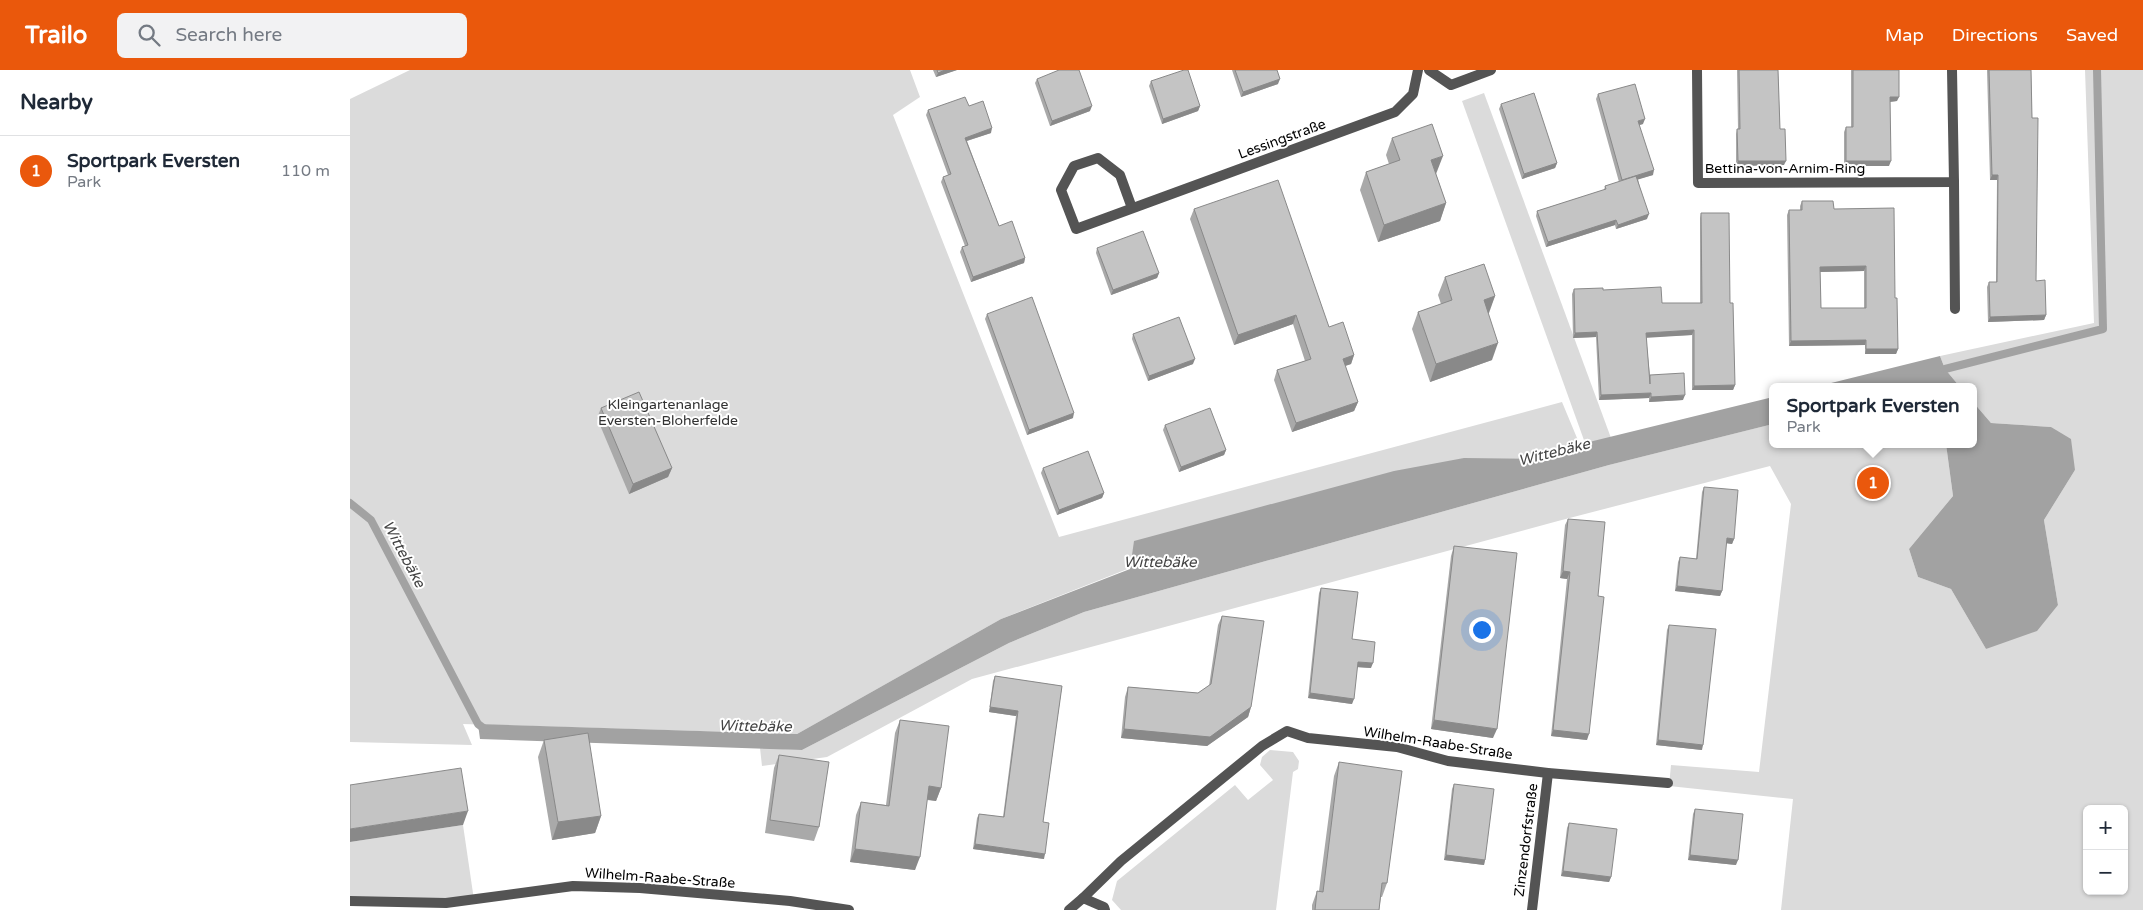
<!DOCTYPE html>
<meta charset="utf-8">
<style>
:root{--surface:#fff;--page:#f2f2f3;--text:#1f2937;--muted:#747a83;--line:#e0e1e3;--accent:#ea580c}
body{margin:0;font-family:"Varela Round",sans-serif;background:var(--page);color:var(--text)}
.controls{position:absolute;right:15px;bottom:15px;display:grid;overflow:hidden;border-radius:8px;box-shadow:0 1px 4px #0004}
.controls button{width:45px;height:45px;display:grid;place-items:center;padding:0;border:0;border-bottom:1px solid var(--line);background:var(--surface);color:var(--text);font:25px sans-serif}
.you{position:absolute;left:1131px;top:559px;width:18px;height:18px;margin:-12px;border:4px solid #fff;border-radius:50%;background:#1a73e8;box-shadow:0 0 0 8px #1a73e833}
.badge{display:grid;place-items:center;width:32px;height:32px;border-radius:50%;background:var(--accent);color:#fff;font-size:16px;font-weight:700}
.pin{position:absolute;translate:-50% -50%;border:2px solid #fff;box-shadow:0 1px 5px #0006}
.popup{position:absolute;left:1419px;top:313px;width:208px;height:65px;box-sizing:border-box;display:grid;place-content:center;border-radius:8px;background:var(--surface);filter:drop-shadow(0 1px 4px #0005);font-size:16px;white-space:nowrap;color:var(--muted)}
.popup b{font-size:19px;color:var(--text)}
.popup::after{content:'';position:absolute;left:50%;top:100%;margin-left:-10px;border:10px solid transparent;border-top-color:var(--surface)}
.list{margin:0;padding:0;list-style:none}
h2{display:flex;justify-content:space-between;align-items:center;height:65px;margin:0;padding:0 20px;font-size:21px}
h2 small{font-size:16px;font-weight:400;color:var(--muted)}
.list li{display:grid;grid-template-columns:32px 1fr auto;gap:15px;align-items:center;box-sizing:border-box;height:70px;padding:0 20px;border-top:1px solid var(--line)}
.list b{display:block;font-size:19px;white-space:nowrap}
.list p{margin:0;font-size:16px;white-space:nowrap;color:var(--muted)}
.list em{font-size:16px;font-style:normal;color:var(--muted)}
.icon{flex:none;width:28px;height:28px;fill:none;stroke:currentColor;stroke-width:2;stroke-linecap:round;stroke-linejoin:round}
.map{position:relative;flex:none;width:1793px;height:840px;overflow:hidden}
header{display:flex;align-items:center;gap:30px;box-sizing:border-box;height:70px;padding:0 25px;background:var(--accent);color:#fff}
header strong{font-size:24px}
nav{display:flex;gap:28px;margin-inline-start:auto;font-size:18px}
.search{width:350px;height:45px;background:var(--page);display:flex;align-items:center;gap:12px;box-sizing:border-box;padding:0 18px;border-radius:8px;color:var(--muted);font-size:19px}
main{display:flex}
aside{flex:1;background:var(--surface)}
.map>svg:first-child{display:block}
</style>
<header>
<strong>Trailo</strong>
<div class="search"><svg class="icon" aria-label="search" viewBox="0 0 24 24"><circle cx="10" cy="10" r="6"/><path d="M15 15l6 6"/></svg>Search here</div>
<nav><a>Map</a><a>Directions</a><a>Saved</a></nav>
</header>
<main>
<aside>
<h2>Nearby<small></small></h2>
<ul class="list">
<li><span class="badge">1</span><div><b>Sportpark Eversten</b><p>Park</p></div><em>110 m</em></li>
</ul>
</aside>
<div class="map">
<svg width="1793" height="840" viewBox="0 0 1793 840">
<rect width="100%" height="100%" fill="#fff"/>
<g fill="#dbdbdb" fill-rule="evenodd">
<path d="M 60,0 L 560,0 L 570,27 L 543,45 L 709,467 L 1212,332 L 1232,380 L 1198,389 L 1114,389 L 780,498 L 651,549 L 447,664 L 113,654 L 122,675 L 0,672 L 0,29 Z"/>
<path d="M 1735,0 L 1793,0 L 1793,840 L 1431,840 L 1443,729 L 1319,716 L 1321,695 L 1409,702 L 1441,434 L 1420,396 L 1208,451 L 622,609 L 477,687 L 412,696 L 410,678 L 452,680 L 659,573 L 734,542 L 1259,395 L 1423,354 L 1423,374 L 1596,374 L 1603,426 L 1559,479 L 1568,507 L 1601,519 L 1636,579 L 1708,535 L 1694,450 L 1725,400 L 1701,357 L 1641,353 L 1623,332 L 1623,317 L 1610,317 L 1595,299 L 1590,286 L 1744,253 ZM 1737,739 L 1774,739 L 1774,821 L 1737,821 Z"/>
<path d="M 1134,23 L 1261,368 L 1235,373 L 1112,31 Z"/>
<path d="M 920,680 L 943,682 L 949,691 L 948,699 L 943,702 L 926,840 L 771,840 L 762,830 L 767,811 L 885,715 L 898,730 L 923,710 L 910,695 L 912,687 Z"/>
<path d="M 113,755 L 124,830 L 0,831 L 0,772 Z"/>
</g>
<g fill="#a2a2a2">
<path d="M 1590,286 L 1595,299 L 1610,317 L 1465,317 Z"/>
<path d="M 1423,327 L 1423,354 L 1259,395 L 734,542 L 659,573 L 452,680 L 130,669 L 128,654 L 447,664 L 651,549 L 780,499 L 784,471 L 1044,401 L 1114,388 L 1198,389 L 1232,380 L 1235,373 Z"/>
<path d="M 1623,332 L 1641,353 L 1701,357 L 1721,369 L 1725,400 L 1694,450 L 1708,535 L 1687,561 L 1636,579 L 1601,519 L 1568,507 L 1559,479 L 1603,426 L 1596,374 L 1623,374 Z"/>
</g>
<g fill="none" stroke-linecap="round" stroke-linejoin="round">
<g stroke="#a2a2a2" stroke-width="8">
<path d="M 1595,299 L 1753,259 L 1747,0"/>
<path d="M 0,433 L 21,450 L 128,654 L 136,660"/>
</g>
<g stroke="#545454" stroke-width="10">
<path d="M 1079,0 L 1101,15 L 1141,0"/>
<path d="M 1347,0 L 1348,113 L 1604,112 L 1602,0"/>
<path d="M 1604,112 L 1605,239"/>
<path d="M 782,138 L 770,105 L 748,88 L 724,96 L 711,120 L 726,159 L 1045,42 L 1063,24 L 1068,0"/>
<path d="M 733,828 L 771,791 L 912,676 L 937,661 L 958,668 L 1047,677 L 1098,691 L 1198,703 L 1318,713"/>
<path d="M 0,831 L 96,833 L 223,816 L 290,818 L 440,831 L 499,840"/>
<path d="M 719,840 L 733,828 L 754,837 L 755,840"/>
<path d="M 1182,840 L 1198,703"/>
</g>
</g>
<g fill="#a9a9a9" fill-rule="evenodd">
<path d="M 583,0 L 607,0 L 586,7 Z"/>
<path d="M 882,0 L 927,0 L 928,14 L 891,27 Z"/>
<path d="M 1387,0 L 1428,0 L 1430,59 L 1434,95 L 1386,96 L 1386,64 L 1387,59 L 1388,59 Z"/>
<path d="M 1495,0 L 1549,0 L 1547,31 L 1540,32 L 1539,96 L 1494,96 L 1494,62 L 1496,57 L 1501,57 L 1501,0 Z"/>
<path d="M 1637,0 L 1681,0 L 1686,211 L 1696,245 L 1694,250 L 1638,252 L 1637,217 L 1639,212 L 1646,212 L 1647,110 L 1640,110 Z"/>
<path d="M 687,9 L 740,41 L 700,56 L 685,13 Z"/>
<path d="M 801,11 L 850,36 L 848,41 L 812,54 L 799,16 Z"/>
<path d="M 1248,24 L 1293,54 L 1289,55 L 1303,105 L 1288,109 L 1297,149 L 1266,159 L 1265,155 L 1196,177 L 1186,146 L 1187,141 L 1254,120 L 1255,116 L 1269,112 L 1246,29 Z"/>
<path d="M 1151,34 L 1207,93 L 1205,98 L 1172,109 L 1149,39 Z"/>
<path d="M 619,36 L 641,63 L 617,71 L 649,156 L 675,188 L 674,193 L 621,212 L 610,182 L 612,177 L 615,176 L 591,112 L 593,107 L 598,105 L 576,45 L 578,40 Z"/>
<path d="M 1042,68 L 1086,104 L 1096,133 L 1090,151 L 1028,172 L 1010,120 L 1016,102 L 1039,94 L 1036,85 Z"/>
<path d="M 1452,131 L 1484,139 L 1545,228 L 1548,279 L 1546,284 L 1515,284 L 1515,275 L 1439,276 L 1437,145 L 1439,140 L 1450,140 L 1450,136 ZM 1514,201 L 1514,238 L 1471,238 L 1470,202 Z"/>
<path d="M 844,139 L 979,257 L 1004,285 L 1001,294 L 995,296 L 1008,332 L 1004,341 L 942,362 L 924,310 L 927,300 L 955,291 L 943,254 L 884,275 L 840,149 Z"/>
<path d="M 1351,143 L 1385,315 L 1383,320 L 1342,320 L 1342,265 L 1296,267 L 1300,306 L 1333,330 L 1299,332 L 1299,328 L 1249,330 L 1246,267 L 1223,268 L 1222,224 L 1224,219 L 1253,220 L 1312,233 L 1350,233 L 1350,148 Z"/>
<path d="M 747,178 L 809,203 L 807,208 L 761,225 L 746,183 Z"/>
<path d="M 1095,207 L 1145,226 L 1138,243 L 1142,290 L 1080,312 L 1062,259 L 1068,242 L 1091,234 L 1088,225 Z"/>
<path d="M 637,244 L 723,348 L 677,365 L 635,249 Z"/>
<path d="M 783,264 L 843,294 L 798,311 L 782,269 Z"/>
<path d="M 251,338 L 322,398 L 318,407 L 279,424 L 247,348 Z"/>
<path d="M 815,355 L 876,380 L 874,385 L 829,402 L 813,360 Z"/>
<path d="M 693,398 L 754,423 L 752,428 L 707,445 L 691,403 Z"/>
<path d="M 1354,417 L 1384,469 L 1382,474 L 1376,473 L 1372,521 L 1370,526 L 1325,521 L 1328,492 L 1330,487 L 1346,489 L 1352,422 Z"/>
<path d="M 1218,449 L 1248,526 L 1237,670 L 1201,666 L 1217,509 L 1210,508 L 1215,455 Z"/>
<path d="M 1104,476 L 1143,668 L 1081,659 L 1101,486 Z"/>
<path d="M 971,518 L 1002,569 L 1021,598 L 1007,597 L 1002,634 L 958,628 L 969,523 Z"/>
<path d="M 872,546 L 901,637 L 898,647 L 857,676 L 771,668 L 775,627 L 778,617 L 848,623 L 859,616 L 868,555 Z"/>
<path d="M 1319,555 L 1352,680 L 1306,675 L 1317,560 Z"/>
<path d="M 645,606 L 712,616 L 693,752 L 694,789 L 623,779 L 627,748 L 629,744 L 653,747 L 666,646 L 639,642 L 643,611 Z"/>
<path d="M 550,650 L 591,718 L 586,731 L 577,730 L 565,800 L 500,792 L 506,745 L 511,732 L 536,735 L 545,663 Z"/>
<path d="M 194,670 L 251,746 L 245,763 L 202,770 L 188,687 Z"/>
<path d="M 429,685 L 469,757 L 464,771 L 415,763 L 424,698 Z"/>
<path d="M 989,692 L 1037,813 L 1032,827 L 1031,827 L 1029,840 L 962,840 L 962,835 L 967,821 L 969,821 L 984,706 Z"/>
<path d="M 1104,714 L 1135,790 L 1134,795 L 1094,790 L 1102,719 Z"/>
<path d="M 1345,739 L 1386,795 L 1338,790 L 1343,744 Z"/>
<path d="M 1219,753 L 1261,807 L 1259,812 L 1211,806 L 1217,758 Z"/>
</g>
<g fill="#898989">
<path d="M 595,0 L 607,0 L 586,7 L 588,3 Z"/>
<path d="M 930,9 L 928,14 L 891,27 L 893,22 Z"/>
<path d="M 1540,27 L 1549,27 L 1547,31 L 1538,32 Z"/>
<path d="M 742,36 L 740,41 L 700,56 L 702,51 Z"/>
<path d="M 850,36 L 848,41 L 812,54 L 813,49 Z"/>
<path d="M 1295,49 L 1293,54 L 1286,56 L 1288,51 Z"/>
<path d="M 642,58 L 641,63 L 613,72 L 615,68 Z"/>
<path d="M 1093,86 L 1086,104 L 1075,108 L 1081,90 Z"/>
<path d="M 1388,91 L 1436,91 L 1434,95 L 1386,96 Z"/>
<path d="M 1496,91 L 1541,91 L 1539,96 L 1494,96 Z"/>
<path d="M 1207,93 L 1205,98 L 1172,109 L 1174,104 Z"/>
<path d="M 1304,100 L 1303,105 L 1270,115 L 1272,110 Z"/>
<path d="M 1642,105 L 1648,105 L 1647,110 L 1640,110 Z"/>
<path d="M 1096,133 L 1090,151 L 1028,172 L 1034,155 Z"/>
<path d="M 1299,144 L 1297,149 L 1266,159 L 1268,155 Z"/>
<path d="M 1266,150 L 1265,155 L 1196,177 L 1198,172 Z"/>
<path d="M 675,188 L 674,193 L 621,212 L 623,207 Z"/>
<path d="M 1516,196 L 1514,201 L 1468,202 L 1470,197 Z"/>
<path d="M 809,203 L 807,208 L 761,225 L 763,220 Z"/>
<path d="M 1145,226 L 1139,243 L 1127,247 L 1134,230 Z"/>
<path d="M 946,245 L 943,254 L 884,275 L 888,265 Z"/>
<path d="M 1696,245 L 1694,250 L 1638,252 L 1640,247 Z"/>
<path d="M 1344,260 L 1342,265 L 1294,268 L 1296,263 Z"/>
<path d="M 1247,262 L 1246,267 L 1223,268 L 1225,263 Z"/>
<path d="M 1516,270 L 1515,275 L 1439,276 L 1441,271 Z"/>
<path d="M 1148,273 L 1142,290 L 1080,312 L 1086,294 Z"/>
<path d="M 1516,279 L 1548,279 L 1546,284 L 1515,284 Z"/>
<path d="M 1004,285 L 1001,294 L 989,298 L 993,289 Z"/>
<path d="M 845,289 L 843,294 L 798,311 L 799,306 Z"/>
<path d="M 1385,315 L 1383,320 L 1342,320 L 1344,316 Z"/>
<path d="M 1301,323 L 1299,328 L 1249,330 L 1251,325 Z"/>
<path d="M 1335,325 L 1333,330 L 1299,332 L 1301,327 Z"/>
<path d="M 1008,332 L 1004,341 L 942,362 L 946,353 Z"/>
<path d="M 724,343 L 723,348 L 677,365 L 679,360 Z"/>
<path d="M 876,380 L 874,385 L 829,402 L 831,397 Z"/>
<path d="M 322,398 L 318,407 L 279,424 L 283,414 Z"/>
<path d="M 754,423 L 752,428 L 707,445 L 709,440 Z"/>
<path d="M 1377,468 L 1384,469 L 1382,474 L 1375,473 Z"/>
<path d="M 1213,501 L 1220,502 L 1217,509 L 1210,508 Z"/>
<path d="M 1327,516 L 1372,521 L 1370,526 L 1325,521 Z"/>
<path d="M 1008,592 L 1023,593 L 1021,598 L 1006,597 Z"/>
<path d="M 960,623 L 1004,629 L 1002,634 L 958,628 Z"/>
<path d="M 640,637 L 668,641 L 666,646 L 639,642 Z"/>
<path d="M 901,637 L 898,647 L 857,676 L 771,668 L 774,659 Z"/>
<path d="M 1084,650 L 1147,659 L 1143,668 L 1081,659 Z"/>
<path d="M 1203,660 L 1239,664 L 1237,670 L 1201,666 Z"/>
<path d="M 1308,670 L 1353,675 L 1352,680 L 1306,675 Z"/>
<path d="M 579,716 L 591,718 L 586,731 L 574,729 Z"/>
<path d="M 118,741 L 113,755 L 0,772 L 0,759 Z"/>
<path d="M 251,746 L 245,763 L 202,770 L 208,752 Z"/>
<path d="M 625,774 L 695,784 L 694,789 L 623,779 Z"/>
<path d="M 505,779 L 570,787 L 565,800 L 500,792 Z"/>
<path d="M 1096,785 L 1135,790 L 1134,795 L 1094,790 Z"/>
<path d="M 1340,785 L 1388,790 L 1386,795 L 1338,790 Z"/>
<path d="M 1213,801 L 1261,807 L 1259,812 L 1211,806 Z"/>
</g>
<g fill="#c4c4c4" stroke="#898989" fill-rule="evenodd">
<path d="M 587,0 L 595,0 L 588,3 Z"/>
<path d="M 709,0 L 729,0 L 742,36 L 702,51 L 687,9 Z"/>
<path d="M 834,0 L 838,0 L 850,36 L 813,49 L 801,11 Z"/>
<path d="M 885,0 L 927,0 L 930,9 L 893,22 Z"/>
<path d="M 1389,0 L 1428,0 L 1430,59 L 1435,59 L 1436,91 L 1388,91 L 1387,59 L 1390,59 Z"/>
<path d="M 1503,0 L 1549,0 L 1549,27 L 1540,27 L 1541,91 L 1496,91 L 1496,57 L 1503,57 Z"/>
<path d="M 1639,0 L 1681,0 L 1682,48 L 1688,48 L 1686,211 L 1695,210 L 1696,245 L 1640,247 L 1639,212 L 1647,212 L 1648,105 L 1642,105 Z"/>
<path d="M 1285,14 L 1295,49 L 1288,51 L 1304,100 L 1272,110 L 1248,24 Z"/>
<path d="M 1184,23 L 1207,93 L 1174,104 L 1151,34 Z"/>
<path d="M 615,27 L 619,36 L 633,31 L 642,58 L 615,68 L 649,156 L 662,151 L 675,188 L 623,207 L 612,177 L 618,175 L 593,107 L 601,104 L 578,40 Z"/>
<path d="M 1082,54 L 1093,86 L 1081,90 L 1096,133 L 1034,155 L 1016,102 L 1050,90 L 1042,68 Z"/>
<path d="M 1286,106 L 1299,144 L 1268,155 L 1266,150 L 1198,172 L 1187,141 L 1256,119 L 1255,116 Z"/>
<path d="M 928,110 L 979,257 L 993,252 L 1004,285 L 993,289 L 1008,332 L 946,353 L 927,300 L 961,289 L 946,245 L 888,265 L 844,139 Z"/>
<path d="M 1452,131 L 1483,131 L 1484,139 L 1544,138 L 1545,228 L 1547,228 L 1548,279 L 1516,279 L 1516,270 L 1441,271 L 1439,140 L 1452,140 ZM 1516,196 L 1516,238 L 1471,238 L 1470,197 Z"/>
<path d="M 1351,143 L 1379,143 L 1380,233 L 1383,233 L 1385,315 L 1344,316 L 1344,260 L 1296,263 L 1300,314 L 1300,305 L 1334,303 L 1335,325 L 1301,327 L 1301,323 L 1251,325 L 1247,262 L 1225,263 L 1224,219 L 1253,218 L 1253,220 L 1311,217 L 1312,233 L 1352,233 Z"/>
<path d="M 793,161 L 809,203 L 763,220 L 747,178 Z"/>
<path d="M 1134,194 L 1145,226 L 1134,230 L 1148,273 L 1086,294 L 1068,242 L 1102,230 L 1095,207 Z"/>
<path d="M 682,227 L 724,343 L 679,360 L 637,244 Z"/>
<path d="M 829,247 L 845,289 L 799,306 L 783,264 Z"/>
<path d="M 289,322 L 322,398 L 283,414 L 251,338 Z"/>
<path d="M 860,338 L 876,380 L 831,397 L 815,355 Z"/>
<path d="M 738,381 L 754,423 L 709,440 L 693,398 Z"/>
<path d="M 1354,417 L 1388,420 L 1384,469 L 1377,468 L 1372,521 L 1327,516 L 1330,487 L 1347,489 Z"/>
<path d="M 1218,449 L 1255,452 L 1248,526 L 1254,527 L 1239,664 L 1203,660 L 1220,502 L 1213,501 Z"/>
<path d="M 1104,476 L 1167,483 L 1147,659 L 1084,650 Z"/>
<path d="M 971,518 L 1008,522 L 1002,569 L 1025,572 L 1023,593 L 1008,592 L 1004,629 L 960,623 Z"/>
<path d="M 872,546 L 914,551 L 901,637 L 860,667 L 774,659 L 778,617 L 848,623 L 861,614 Z"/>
<path d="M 1319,555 L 1366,559 L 1353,675 L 1308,670 Z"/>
<path d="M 645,606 L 712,616 L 693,752 L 699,753 L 695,784 L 625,774 L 629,744 L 654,747 L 668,641 L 640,637 Z"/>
<path d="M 550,650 L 599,656 L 591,718 L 579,716 L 570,787 L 505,779 L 511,732 L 539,736 Z"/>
<path d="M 238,663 L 251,746 L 208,752 L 194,670 Z"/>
<path d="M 429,685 L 479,692 L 469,757 L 420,750 Z"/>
<path d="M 989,692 L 1052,701 L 1037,813 L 1032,813 L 1029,840 L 965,840 L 967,821 L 973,822 Z"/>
<path d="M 111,698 L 118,741 L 0,759 L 0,715 Z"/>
<path d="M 1104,714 L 1144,719 L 1135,790 L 1096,785 Z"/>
<path d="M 1345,739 L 1393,744 L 1388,790 L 1340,785 Z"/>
<path d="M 1219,753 L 1267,759 L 1261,807 L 1213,801 Z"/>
</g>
<g text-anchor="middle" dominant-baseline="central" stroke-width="4" stroke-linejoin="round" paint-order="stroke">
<g font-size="14" fill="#000" stroke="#fff">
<text transform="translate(932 69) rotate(-20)">Lessingstraße</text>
<text x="1435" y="98">Bettina-von-Arnim-Ring</text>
<text transform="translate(1088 673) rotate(9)">Wilhelm-Raabe-Straße</text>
<text transform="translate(1176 770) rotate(-83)">Zinzendorfstraße</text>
<text transform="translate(310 808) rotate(4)">Wilhelm-Raabe-Straße</text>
</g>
<g font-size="14" fill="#323232" stroke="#fff">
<text x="318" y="334">Kleingartenanlage<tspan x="318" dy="16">Eversten-Bloherfelde</tspan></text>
</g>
<g font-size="15" font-style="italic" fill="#434343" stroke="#fff">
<text transform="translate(1204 382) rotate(-14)">Wittebäke</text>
<text transform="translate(54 484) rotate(62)">Wittebäke</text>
<text x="810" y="492">Wittebäke</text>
<text transform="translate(405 656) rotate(1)">Wittebäke</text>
</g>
</g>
</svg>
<div class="controls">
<button>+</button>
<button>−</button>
</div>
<div class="you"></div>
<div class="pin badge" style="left:1523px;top:413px">1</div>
<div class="popup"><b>Sportpark Eversten</b>Park</div>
</div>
</main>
